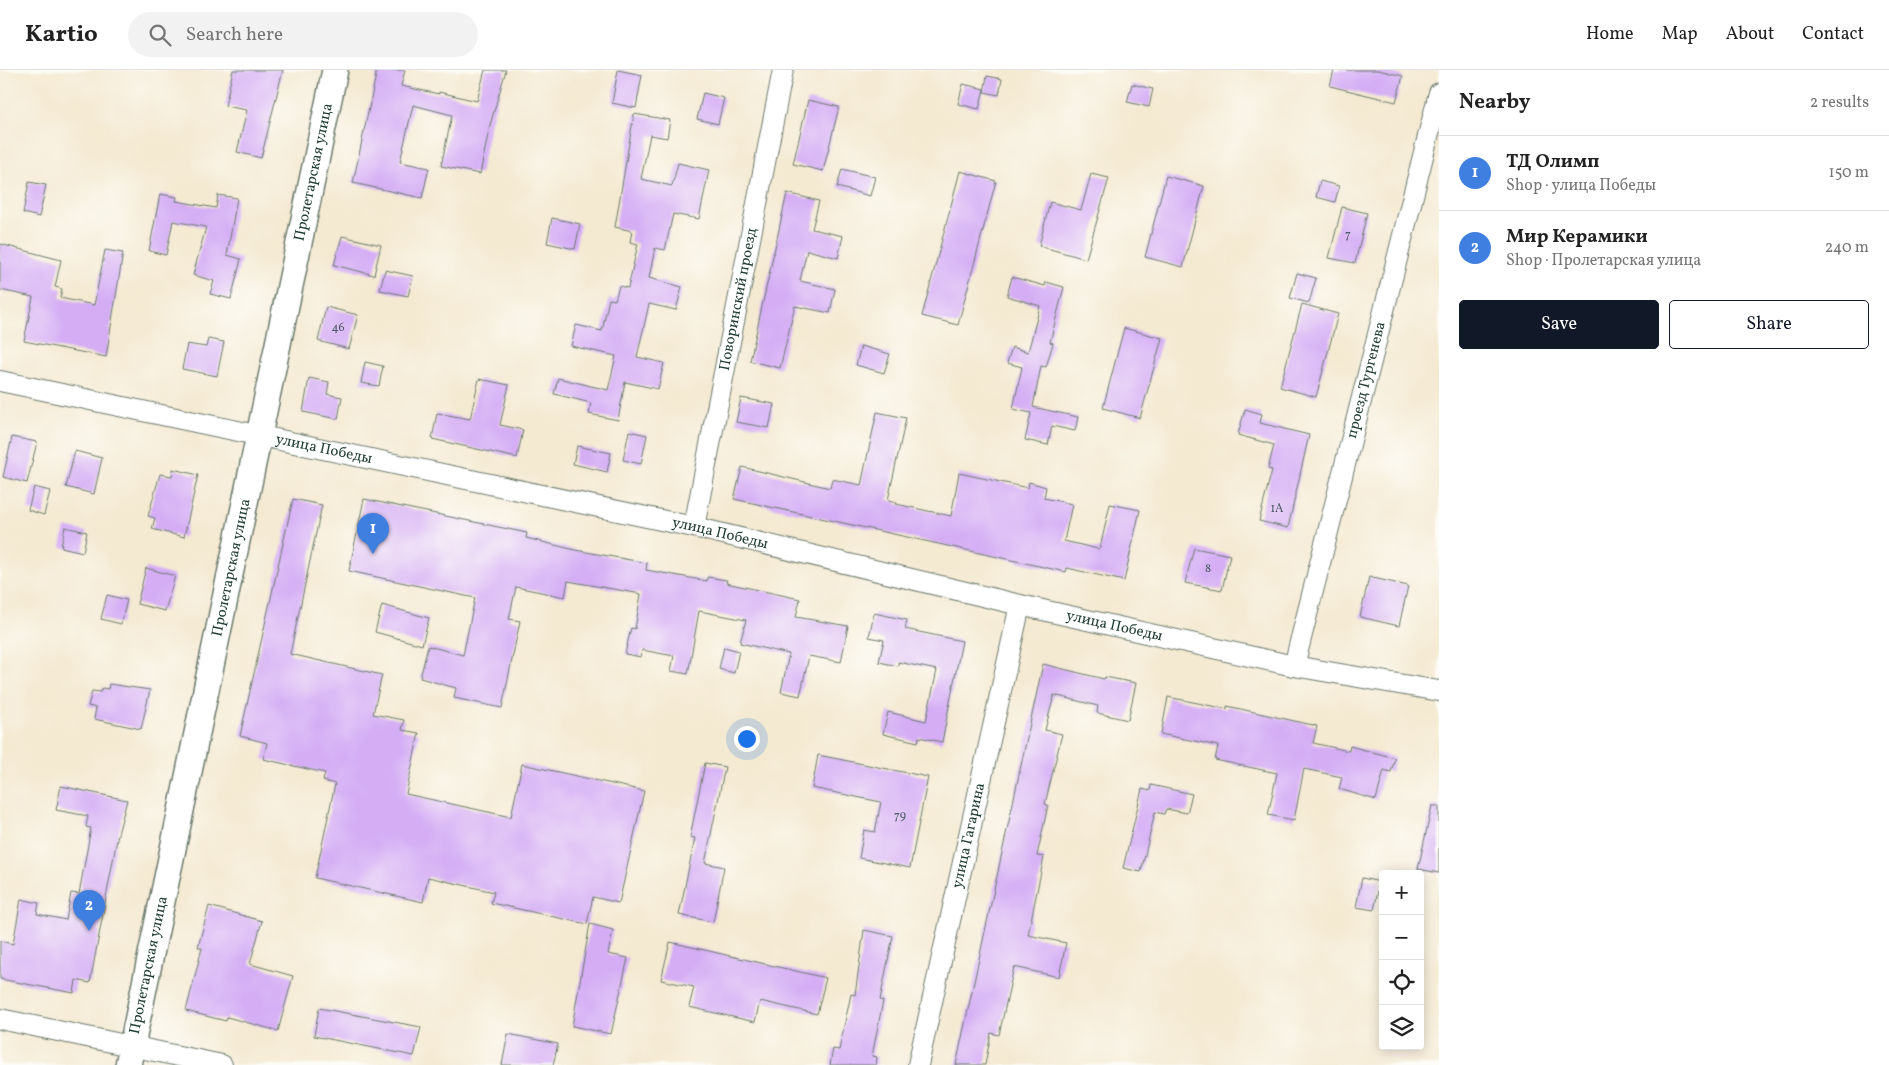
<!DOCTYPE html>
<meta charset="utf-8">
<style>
:root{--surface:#fff;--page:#f2f2f2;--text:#222;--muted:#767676;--line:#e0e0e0;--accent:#111827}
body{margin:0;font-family:Vollkorn,serif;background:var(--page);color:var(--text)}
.controls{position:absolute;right:15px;bottom:15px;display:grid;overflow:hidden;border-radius:5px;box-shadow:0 2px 12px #0003}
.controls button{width:45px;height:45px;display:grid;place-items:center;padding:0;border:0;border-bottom:1px solid var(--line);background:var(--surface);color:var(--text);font:25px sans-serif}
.you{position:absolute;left:746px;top:668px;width:18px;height:18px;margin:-12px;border:4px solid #fff;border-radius:50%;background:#1a73e8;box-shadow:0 0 0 8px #1a73e833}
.badge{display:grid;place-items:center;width:32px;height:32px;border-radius:50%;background:var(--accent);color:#fff;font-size:16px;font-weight:700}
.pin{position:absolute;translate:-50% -41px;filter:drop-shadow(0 1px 2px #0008)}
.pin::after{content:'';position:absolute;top:26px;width:18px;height:15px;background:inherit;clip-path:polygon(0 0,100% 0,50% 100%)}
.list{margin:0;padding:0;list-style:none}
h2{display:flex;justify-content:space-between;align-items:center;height:65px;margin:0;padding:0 20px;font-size:21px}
h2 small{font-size:16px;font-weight:400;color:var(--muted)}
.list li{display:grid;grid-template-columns:32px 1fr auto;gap:15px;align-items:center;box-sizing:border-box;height:75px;padding:0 20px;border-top:1px solid var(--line)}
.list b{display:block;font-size:19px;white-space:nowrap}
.list p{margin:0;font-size:16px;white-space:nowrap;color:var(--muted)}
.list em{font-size:16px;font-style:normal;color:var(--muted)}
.actions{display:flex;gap:10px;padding:15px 20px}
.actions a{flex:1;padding:11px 0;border:1px solid var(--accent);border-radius:5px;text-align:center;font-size:18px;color:var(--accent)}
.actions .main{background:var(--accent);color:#fff}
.icon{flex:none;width:28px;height:28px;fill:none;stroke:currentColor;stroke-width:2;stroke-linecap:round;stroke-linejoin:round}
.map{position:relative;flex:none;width:1439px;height:995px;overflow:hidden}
header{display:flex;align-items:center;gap:30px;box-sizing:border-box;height:70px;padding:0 25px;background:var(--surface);border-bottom:1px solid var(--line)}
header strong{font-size:24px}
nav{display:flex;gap:28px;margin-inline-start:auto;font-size:18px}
.search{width:350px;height:45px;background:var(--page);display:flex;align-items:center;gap:12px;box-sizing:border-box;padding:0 18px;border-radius:28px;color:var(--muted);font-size:19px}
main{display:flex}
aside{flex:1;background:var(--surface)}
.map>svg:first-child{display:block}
</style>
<header>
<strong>Kartio</strong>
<div class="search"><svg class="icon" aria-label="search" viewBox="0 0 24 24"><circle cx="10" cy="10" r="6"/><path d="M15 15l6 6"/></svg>Search here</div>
<nav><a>Home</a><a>Map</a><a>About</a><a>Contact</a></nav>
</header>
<main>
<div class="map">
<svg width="1439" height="995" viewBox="0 0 1439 995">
<rect width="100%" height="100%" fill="#fdfcf7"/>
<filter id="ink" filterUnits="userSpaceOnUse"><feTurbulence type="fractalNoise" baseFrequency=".02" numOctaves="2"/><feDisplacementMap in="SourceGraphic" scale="10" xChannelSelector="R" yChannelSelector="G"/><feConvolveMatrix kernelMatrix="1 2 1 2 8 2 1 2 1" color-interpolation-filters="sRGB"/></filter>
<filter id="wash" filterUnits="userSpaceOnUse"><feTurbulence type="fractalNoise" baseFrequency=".0096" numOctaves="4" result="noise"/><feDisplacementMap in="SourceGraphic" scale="20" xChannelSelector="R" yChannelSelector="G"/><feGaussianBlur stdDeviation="1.12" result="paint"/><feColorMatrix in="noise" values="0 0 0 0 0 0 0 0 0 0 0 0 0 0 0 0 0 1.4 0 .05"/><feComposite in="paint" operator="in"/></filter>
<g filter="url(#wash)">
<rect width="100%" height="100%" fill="#f4e9d1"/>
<g id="blocks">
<g fill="#d4adf5">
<path d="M 233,0 L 283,0 L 261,88 L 237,82 L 247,40 L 225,36 Z"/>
<path d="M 377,0 L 405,0 L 401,16 L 439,24 L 439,22 L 477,31 L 485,0 L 506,0 L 490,55 L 480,104 L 441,96 L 452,45 L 413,35 L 400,92 L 429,98 L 422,128 L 353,113 Z"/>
<path d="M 618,0 L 642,5 L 636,38 L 612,33 Z"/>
<path d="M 1334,0 L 1378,0 L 1403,6 L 1396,32 L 1330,16 Z"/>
<path d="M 987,6 L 1002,9 L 999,25 L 984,22 Z"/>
<path d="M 963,14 L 984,19 L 979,39 L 958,34 Z"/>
<path d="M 1132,14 L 1153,19 L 1149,37 L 1127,32 Z"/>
<path d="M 703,23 L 724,28 L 718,54 L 697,49 Z"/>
<path d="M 808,30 L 839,37 L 823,101 L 793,94 Z"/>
<path d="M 634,44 L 670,50 L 667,68 L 650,65 L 641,109 L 672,116 L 678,93 L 709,100 L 699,149 L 673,144 L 665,180 L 655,178 L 649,208 L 682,217 L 676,240 L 649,234 L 637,287 L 664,293 L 658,319 L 625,312 L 618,350 L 589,344 L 591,333 L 554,324 L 558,308 L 608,320 L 616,286 L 571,276 L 576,255 L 602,261 L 609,229 L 615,230 L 619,216 L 628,218 L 638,174 L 630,172 L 632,161 L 615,157 Z"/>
<path d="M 842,99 L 875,107 L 870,126 L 837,117 Z"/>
<path d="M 960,101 L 996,111 L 958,255 L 922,246 Z"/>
<path d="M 1091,104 L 1109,108 L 1086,189 L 1039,176 L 1050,132 L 1081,140 Z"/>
<path d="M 1166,106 L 1204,116 L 1183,197 L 1145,187 Z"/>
<path d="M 1320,111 L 1339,116 L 1335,132 L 1316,127 Z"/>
<path d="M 29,112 L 46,115 L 39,147 L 23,143 Z"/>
<path d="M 787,123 L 819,131 L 812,159 L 843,166 L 838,188 L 807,180 L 800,211 L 835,219 L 830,243 L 795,236 L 780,298 L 750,291 Z"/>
<path d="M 160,124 L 177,127 L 176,131 L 216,138 L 218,125 L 237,128 L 227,185 L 241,189 L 231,229 L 210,224 L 214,211 L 193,205 L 206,157 L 173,151 L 166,185 L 149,181 Z"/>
<path d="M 1342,137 L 1367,143 L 1355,193 L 1329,188 Z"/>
<path d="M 552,148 L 580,154 L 575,179 L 547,173 Z"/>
<path d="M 342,166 L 381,175 L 374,205 L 334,195 Z"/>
<path d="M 0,174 L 61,190 L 55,217 L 62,219 L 60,228 L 94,235 L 105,180 L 123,183 L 106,287 L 24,271 L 33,227 L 0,220 Z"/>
<path d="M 385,200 L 413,206 L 408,226 L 380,220 Z"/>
<path d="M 1297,203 L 1316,208 L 1309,233 L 1290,228 Z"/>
<path d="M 1012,207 L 1045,216 L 1046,212 L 1064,217 L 1050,272 L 1053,273 L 1046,297 L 1041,296 L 1033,337 L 1078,347 L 1075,361 L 1052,356 L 1048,375 L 1025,370 L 1031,343 L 1013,339 L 1022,297 L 1007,293 L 1012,277 L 1028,282 L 1040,236 L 1007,226 Z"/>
<path d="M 1302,234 L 1338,244 L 1316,327 L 1280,317 Z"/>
<path d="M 326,237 L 358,245 L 349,279 L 318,271 Z"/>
<path d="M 1124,258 L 1162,268 L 1140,348 L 1103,338 Z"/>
<path d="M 208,269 L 224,272 L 217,306 L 182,299 L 187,274 L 206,277 Z"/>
<path d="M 861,276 L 890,284 L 884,303 L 856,295 Z"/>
<path d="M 365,292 L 383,296 L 379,316 L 361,313 Z"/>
<path d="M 309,308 L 329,312 L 327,324 L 342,327 L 338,349 L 303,342 Z"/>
<path d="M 479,309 L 509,315 L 500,355 L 523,360 L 517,388 L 432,369 L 437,343 L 470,349 Z"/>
<path d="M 741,328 L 774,334 L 769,358 L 736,352 Z"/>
<path d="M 1245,339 L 1262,344 L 1260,353 L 1309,365 L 1288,458 L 1259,451 L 1272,400 L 1268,399 L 1274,375 L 1238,365 Z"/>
<path d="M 877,342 L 906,348 L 888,430 L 897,432 L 896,434 L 951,446 L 959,403 L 1028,418 L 1029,412 L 1046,417 L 1044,428 L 1072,434 L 1064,471 L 1098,479 L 1100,478 L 1110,434 L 1140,440 L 1124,511 L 1067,498 L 1066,502 L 734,429 L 742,397 L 830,418 L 832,409 L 861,415 Z"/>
<path d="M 629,361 L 647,365 L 641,394 L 623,390 Z"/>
<path d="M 12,367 L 37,372 L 27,413 L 3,407 Z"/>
<path d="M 577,376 L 611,383 L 607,402 L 573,394 Z"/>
<path d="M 75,381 L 102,388 L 94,424 L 66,417 Z"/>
<path d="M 173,399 L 198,405 L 184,467 L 152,459 L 155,448 L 148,446 L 160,404 L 172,406 Z"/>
<path d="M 34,417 L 50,421 L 44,445 L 28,440 Z"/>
<path d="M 293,429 L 322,435 L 290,584 L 382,605 L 373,644 L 404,650 L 402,660 L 419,663 L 406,724 L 511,747 L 522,694 L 644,721 L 619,833 L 593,827 L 587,854 L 491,833 L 494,822 L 428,807 L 423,832 L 315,808 L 335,714 L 323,711 L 325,703 L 263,689 L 267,673 L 240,666 Z"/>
<path d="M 364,429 L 527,463 L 526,468 L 575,480 L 647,493 L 646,500 L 707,511 L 707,507 L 727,510 L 726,513 L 800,529 L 796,547 L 848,556 L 841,592 L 809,586 L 800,626 L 781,622 L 789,584 L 740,573 L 746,550 L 699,541 L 688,604 L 671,601 L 674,586 L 642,580 L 641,587 L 625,584 L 631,558 L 635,559 L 641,524 L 568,511 L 565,527 L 516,517 L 509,549 L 520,551 L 502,638 L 454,628 L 456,618 L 420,608 L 428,576 L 463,585 L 475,528 L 349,501 Z"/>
<path d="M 65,457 L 87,462 L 83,482 L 61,477 Z"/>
<path d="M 1194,478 L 1230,485 L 1222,520 L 1185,513 Z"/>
<path d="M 146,498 L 175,506 L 165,541 L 137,534 Z"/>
<path d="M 1369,507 L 1408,516 L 1399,556 L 1360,547 Z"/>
<path d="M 107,525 L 127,530 L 121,554 L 101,549 Z"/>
<path d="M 382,535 L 429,548 L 422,575 L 375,562 Z"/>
<path d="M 874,543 L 907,550 L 905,559 L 962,571 L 942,672 L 919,667 L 918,672 L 883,664 L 888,642 L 926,651 L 937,600 L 898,592 L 898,596 L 879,592 L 884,570 L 869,567 Z"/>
<path d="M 724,577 L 739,581 L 734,603 L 719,599 Z"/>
<path d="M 1043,594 L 1104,609 L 1105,607 L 1136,613 L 1128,650 L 1097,643 L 1098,636 L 1054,625 L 1045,660 L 1062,664 L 1045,734 L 1048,735 L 1037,786 L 1044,787 L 1028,865 L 1066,873 L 1059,907 L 1014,897 L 999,965 L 991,963 L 985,995 L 956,995 Z"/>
<path d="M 109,614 L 150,620 L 141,659 L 94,649 L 96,638 L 88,636 L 92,621 L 100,622 L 102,618 L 108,619 Z"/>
<path d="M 1168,627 L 1227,639 L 1227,636 L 1317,656 L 1313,673 L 1349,681 L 1350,676 L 1395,688 L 1391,702 L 1384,700 L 1376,730 L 1339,719 L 1342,707 L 1304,699 L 1294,750 L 1268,745 L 1277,703 L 1215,690 L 1218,676 L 1161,664 Z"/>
<path d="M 818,685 L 928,707 L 910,798 L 859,788 L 864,760 L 875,762 L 881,732 L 812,718 Z"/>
<path d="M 705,693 L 725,697 L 705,793 L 724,797 L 713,852 L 679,845 L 695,768 L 690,767 Z"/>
<path d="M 1151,715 L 1192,724 L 1187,743 L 1166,739 L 1164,744 L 1155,742 L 1141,802 L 1123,798 L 1142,719 L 1150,721 Z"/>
<path d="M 61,716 L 127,730 L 118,764 L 90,913 L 76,910 L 74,923 L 0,909 L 0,871 L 13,874 L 21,829 L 39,833 L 37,844 L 66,850 L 71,823 L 79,824 L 91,758 L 86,757 L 88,746 L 56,740 Z"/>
<path d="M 1432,736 L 1439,736 L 1439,803 L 1418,799 Z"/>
<path d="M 1362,808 L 1380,812 L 1374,840 L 1356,837 Z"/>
<path d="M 209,836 L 262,851 L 250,894 L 293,906 L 278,961 L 227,947 L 226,951 L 186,941 L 202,878 L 198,877 Z"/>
<path d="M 590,854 L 613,860 L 608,884 L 628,888 L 611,964 L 572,956 Z"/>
<path d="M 864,860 L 893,866 L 880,930 L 883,931 L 872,986 L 877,987 L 876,995 L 830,995 L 833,979 L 839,980 L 851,924 L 855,925 Z"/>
<path d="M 670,872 L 826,908 L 817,944 L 760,931 L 755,952 L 689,937 L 694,917 L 661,910 Z"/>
<path d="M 319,938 L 421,957 L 414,986 L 314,966 Z"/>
<path d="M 508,964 L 558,974 L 553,995 L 502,995 Z"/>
</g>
</g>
</g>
<g filter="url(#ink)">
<use href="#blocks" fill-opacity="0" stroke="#6a796b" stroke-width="1"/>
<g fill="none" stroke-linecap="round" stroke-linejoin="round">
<defs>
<g id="minor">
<path id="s1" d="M 0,311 L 694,457 L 1020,535 L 1294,596 L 1439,621"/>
<path id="s2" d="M 694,457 L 783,0"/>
<path id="s3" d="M 1294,596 L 1439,23"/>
<path d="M 0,949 L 222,995"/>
<path id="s4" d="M 918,995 L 1020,535"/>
</g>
<g id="tertiary">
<path id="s5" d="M 128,995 L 335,0"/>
</g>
</defs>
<use href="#minor" stroke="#6a796b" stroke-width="22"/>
<use href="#tertiary" stroke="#6a796b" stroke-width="28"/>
<use href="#minor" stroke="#fff" stroke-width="20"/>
<use href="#tertiary" stroke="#fff" stroke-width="25"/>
</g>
</g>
<g text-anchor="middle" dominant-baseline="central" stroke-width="4.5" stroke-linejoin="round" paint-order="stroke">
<g font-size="12" fill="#4c5964">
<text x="1348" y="165">7</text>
<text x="338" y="258">46</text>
<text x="1277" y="439">1А</text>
<text x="1208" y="499">8</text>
<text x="900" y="746">79</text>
</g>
<g font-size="15" fill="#1f3d34" stroke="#fdfcf7">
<text stroke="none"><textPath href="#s5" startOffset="912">Пролетарская улица</textPath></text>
<text stroke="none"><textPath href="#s2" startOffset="232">Поворинский проезд</textPath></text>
<text stroke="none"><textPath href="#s3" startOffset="295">проезд Тургенева</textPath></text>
<text stroke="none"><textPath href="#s1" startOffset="331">улица Победы</textPath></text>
<text stroke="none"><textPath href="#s1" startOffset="736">улица Победы</textPath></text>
<text stroke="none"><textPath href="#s5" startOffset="508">Пролетарская улица</textPath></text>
<text stroke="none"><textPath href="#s1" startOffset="1141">улица Победы</textPath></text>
<text stroke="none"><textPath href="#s4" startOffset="235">улица Гагарина</textPath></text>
<text stroke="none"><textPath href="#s5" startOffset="102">Пролетарская улица</textPath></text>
</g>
</g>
</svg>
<div class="controls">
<button>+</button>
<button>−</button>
<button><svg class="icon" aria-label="locate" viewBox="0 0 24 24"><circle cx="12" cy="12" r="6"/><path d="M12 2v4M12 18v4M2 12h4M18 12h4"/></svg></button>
<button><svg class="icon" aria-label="layers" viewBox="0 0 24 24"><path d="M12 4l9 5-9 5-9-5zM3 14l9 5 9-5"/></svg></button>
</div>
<div class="you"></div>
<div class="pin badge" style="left:373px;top:484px;background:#3f7fe0">1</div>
<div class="pin badge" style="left:89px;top:861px;background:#3f7fe0">2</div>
</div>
<aside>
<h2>Nearby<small>2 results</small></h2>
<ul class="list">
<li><span class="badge" style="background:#3f7fe0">1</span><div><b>ТД Олимп</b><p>Shop · улица Победы</p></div><em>150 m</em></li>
<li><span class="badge" style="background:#3f7fe0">2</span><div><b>Мир Керамики</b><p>Shop · Пролетарская улица</p></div><em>240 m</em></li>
</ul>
<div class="actions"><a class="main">Save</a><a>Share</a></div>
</aside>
</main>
